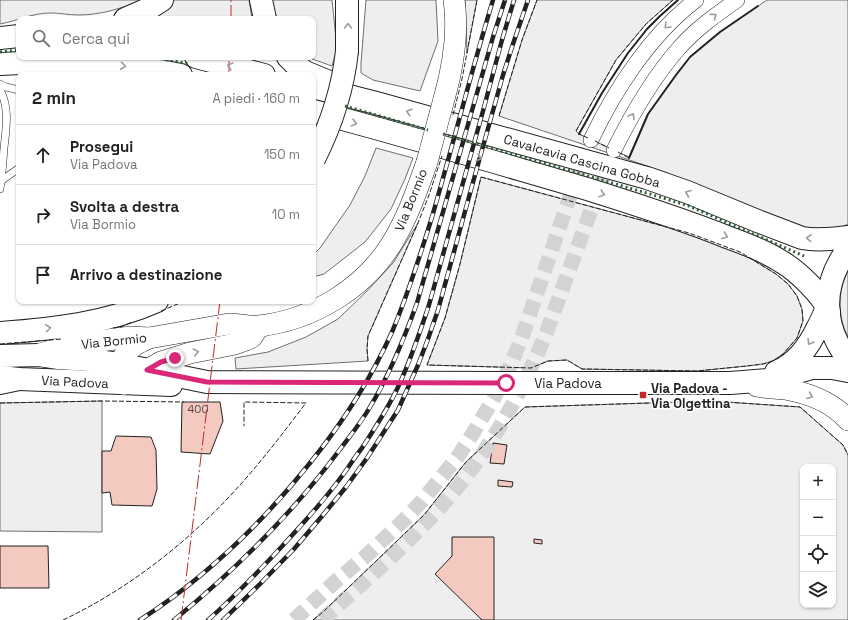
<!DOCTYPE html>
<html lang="it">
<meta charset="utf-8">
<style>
:root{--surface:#fff;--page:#f2f2f2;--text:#222;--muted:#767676;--line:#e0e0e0}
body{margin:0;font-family:"Space Grotesk",sans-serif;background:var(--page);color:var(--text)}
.controls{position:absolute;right:12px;bottom:12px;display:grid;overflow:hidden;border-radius:8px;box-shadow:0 1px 3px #0004}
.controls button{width:36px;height:36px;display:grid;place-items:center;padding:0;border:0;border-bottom:1px solid var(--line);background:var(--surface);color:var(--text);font:20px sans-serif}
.stop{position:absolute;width:12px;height:12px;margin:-9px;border:3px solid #db2777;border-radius:50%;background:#fff}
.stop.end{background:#db2777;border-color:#fff;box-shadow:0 1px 4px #0008}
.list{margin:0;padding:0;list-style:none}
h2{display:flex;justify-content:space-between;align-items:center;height:52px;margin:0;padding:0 16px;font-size:17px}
h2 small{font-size:13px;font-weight:400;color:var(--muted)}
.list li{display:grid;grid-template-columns:26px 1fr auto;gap:12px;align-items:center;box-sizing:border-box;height:60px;padding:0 16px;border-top:1px solid var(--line)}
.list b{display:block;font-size:15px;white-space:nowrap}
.list p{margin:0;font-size:13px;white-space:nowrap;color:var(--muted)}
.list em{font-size:13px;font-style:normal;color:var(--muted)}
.icon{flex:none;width:22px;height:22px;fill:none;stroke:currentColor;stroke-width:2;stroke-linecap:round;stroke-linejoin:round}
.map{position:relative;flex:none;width:848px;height:620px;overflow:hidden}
.search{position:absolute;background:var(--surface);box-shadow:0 1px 3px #0004;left:16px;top:16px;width:300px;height:44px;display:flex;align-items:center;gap:10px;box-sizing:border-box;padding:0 14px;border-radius:8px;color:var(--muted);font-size:15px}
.panel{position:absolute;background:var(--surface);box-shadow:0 1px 3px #0004;left:16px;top:72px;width:300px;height:232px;border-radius:8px}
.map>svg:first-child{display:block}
</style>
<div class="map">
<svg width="848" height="620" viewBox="0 0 848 620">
<rect width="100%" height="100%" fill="#fff"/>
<g fill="#eee" stroke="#6f6f6f" fill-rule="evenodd">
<path d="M 0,0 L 141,0 C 121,9 100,15 78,15 C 69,15 60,13 51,13 C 32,13 17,21 0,24 Z"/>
<path d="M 174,0 L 249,0 L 252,19 L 147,19 Z"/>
<path d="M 271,0 L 332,0 L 337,48 L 332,66 L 312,59 L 311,57 L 313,57 L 313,19 L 278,19 L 271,5 Z"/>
<path d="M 366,0 L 436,0 L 438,41 L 420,91 L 373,80 L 361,73 L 361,63 Z"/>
<path d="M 465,0 L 477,0 L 467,53 Z"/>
<path d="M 537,0 L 673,0 L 646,24 L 616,60 L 576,131 L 579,134 L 629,157 L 648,114 L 676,75 L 690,57 L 720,32 L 767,0 L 848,0 L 848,224 L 842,227 L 828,229 L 801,228 L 665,172 L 499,116 L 522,40 Z"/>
<path d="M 376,148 L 413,158 L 405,179 L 391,209 L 365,242 L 324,274 L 313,277 L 313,255 L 320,248 L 350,205 L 365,176 Z"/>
<path d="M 481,177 L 689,233 L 740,252 L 776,274 L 788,284 L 797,296 L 802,309 L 803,321 L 797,338 L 783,354 L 773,361 L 763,364 L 747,366 L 697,371 L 582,369 L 567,360 L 548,361 L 531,368 L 427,365 L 445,318 L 460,264 Z"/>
<path d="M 418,223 L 368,336 L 367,349 L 368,361 L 236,369 L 235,358 L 268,352 L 306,337 L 338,319 L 367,291 L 393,263 Z"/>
<path d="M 848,271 L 848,337 C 838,318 837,291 848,271 Z"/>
<path d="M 102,401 L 102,532 L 0,531 L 0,403 Z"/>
<path d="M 711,401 L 800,407 L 843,445 L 848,455 L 848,620 L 313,620 L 323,612 L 424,515 L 466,462 L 525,407 ZM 803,467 L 833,467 L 833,605 L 803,605 Z"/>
</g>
<g fill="#f3c9c0" stroke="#222">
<path d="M 182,402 L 220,402 L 223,421 L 210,454 L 181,452 Z"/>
<path d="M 116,436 L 151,437 L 156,450 L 157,489 L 152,506 L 112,505 L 110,492 L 102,493 L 102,451 L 111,451 Z"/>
<path d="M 493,443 L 507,445 L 504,464 L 490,463 Z"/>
<path d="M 498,480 L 513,482 L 512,487 L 498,486 Z"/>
<path d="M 452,537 L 494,537 L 494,620 L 482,620 L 435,574 L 452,556 Z"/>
<path d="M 534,539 L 542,540 L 542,544 L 534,543 Z"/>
<path d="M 0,546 L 48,546 L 49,588 L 0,588 Z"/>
</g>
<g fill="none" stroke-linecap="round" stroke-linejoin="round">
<g stroke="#d3d3d3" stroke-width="15" stroke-dasharray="15 8" stroke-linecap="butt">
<path d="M 294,620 L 337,580 L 367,555 L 404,520 L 422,501 L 447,470 L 457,458 L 475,430 L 494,398 L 512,362 L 523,334 L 581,164 L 591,140"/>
<path d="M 322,620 C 371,576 423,531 464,479 C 499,434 526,383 547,331 L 610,158"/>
</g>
<defs>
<g id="lane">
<path d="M 0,84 L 6,87 L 19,90"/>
<path d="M 0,90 C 10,108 6,129 4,148 C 3,162 2,176 0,189"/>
<path d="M 1,181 L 19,168"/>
</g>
<g id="street">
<path d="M 591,140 C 615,89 651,34 696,0"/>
<path d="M 614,150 C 632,114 653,77 680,47 C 697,28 717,14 737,0"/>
</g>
<g id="secondary">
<path d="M 444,99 C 453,67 459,34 454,0"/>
<path d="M 149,338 C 138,343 127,348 122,360 C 120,364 118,368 119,372 C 120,377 122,380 124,384 L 161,362 L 190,353 L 235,344 L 246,340 L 252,337 L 257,329 L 262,326"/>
<path d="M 40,354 L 73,345 L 114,339 L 131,337 L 149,338 L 229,324 C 239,324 249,327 259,326 C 312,320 364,289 392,243 C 408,217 417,190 427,162"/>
<path d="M 757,386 C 766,388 775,388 785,389 C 808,393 832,402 848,420"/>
</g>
<g id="primary">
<path d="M 848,249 C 822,283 821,325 848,359"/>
<path d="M 0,356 L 39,355 L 59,358 L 90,360 L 119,364 L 207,382 L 506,383 L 730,383 L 782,379 L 798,372 L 812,368 L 832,368 L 848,371"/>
<path d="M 776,372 C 797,364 809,346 818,327 C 822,319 826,312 828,303"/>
<path d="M 0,377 L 19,379 L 171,385"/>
</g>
<g id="highway">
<path d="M 261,0 L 265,19"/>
<path d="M 347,0 L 347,51"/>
<path d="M 125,19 L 148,9 L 162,0"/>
<path d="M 0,38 L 19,36"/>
<path d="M 196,57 L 264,75"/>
<path d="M 288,57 L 295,64 L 305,72 L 334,84"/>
<path d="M 0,64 C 36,62 72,61 108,64 C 132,66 157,70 181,75"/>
<path d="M 313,87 L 376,103 L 647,178 L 687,192 L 760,222 L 802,238 C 817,241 833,239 848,237"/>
<path d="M 313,111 C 404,135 494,162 584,188 C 632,203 680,218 727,237 C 746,244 765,251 782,262 C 796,270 824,296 829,312"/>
<path d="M 0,333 C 54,329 108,323 157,301"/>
<path d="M 0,383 L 19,379"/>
</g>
</defs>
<use href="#lane" stroke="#222" stroke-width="8"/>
<use href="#street" stroke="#222" stroke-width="16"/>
<use href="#secondary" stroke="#222" stroke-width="22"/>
<use href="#primary" stroke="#222" stroke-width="24"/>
<use href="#highway" stroke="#222" stroke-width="24"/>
<use href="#lane" stroke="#fff" stroke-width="7"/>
<use href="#street" stroke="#fff" stroke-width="15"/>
<use href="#secondary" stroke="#fff" stroke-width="21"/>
<use href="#primary" stroke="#fff" stroke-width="22"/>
<use href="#highway" stroke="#fff" stroke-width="22"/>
<defs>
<g id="rail">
<path d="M 140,620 C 205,578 262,523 310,463 C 343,422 371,379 392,332 C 408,294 420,256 432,217 C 453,145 471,72 493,0"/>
<path d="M 174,620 C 235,570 291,515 338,452 C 349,437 361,423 370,407 C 390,374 404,339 417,303 L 493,37 L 505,0"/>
<path d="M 208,620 C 231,600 252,578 273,556 C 296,531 319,507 339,480 C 347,470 354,458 362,448 C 375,428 389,407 399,385 C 411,359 420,332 429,305 L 483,111 L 502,40 L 514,0"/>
<path d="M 223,620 L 260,584 L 294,549 L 323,515 L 346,487 L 367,458 L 398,410 L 418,365 L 428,339 L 438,310 L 475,175 L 503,75 L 513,44 L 528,0"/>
</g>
</defs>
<use href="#rail" stroke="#222" stroke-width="4.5"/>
<use href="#rail" stroke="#fff" stroke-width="3" stroke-dasharray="9" stroke-linecap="butt"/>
<defs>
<path id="secondary-bridge" d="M 427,162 L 444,99"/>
<path id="highway-bridge" d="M 314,159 C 331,125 343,89 347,51"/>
</defs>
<use href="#secondary-bridge" stroke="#222" stroke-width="22" stroke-linecap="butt"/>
<use href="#highway-bridge" stroke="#222" stroke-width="24" stroke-linecap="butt"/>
<use href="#secondary-bridge" stroke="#fff" stroke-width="21"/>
<use href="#highway-bridge" stroke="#fff" stroke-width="22"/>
<g stroke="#2f5e38" stroke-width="3" stroke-dasharray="2 3" stroke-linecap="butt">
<path d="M 0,52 L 19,50"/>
<path d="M 151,57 L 190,64"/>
<path d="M 345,106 L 428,130"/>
<path d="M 443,134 L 650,194 L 689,206 L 804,256"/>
</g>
<g stroke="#222" stroke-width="1" stroke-dasharray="5 2" stroke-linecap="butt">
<path d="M 453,115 L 462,79 L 477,0"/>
<path d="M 499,116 L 522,40 L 537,0"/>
<path d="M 588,138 L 579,134 L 576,131 L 616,60 L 646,24 L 673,0"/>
<path d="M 595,141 L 609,148"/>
<path d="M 618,152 L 629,158"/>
<path d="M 481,177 L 689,233 L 740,252 L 776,274 L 788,284 L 797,296 L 802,309 L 803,321 L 797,338 L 783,354 L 773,361 L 763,364 L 747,366 L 697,371 L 582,369 L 567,360 L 548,361 L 531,368 L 427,365 L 445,318 L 460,264 Z"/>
<path d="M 161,311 L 180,303"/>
<path d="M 113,328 L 121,327 L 132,322"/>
<path d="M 0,344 L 62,339"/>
<path d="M 368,361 L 367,349 L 368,336 L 418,223 L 429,195 L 442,156"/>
<path d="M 0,403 L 102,401 L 184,402"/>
<path d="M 63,620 C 141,583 209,525 263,458 C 278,440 292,421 306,403 L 244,402 L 244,426"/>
<path d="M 313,620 L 323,612 L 424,515 L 466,462 L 525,407 L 711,401 L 800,407 L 843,445 L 848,455"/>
</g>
<g stroke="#222" stroke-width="2">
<path d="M 579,134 L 602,93 L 628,53 L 647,29 L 660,16 L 678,0"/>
<path d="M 629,158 L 648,114 L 676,75 L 690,57 L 720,32 L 758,6"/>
</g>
<g stroke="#c62828" stroke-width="1" stroke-dasharray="14 3 2 3" stroke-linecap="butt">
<path d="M 231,19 L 231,0"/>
<path d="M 229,75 L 229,57"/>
<path d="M 181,620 L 220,301"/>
</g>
</g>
<defs><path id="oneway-chevron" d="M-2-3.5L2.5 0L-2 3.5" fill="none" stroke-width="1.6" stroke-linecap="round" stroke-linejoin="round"/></defs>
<g stroke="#9c9c9c">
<use href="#oneway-chevron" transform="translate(714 16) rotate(-37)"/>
<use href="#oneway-chevron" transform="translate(348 26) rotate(-91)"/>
<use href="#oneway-chevron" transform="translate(667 26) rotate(134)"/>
<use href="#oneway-chevron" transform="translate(123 66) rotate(8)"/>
<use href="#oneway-chevron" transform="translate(230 66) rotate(-165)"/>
<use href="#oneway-chevron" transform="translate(409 112) rotate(-164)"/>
<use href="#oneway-chevron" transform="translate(632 116) rotate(-61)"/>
<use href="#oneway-chevron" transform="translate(354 123) rotate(15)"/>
<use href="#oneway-chevron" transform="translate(479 158) rotate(16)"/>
<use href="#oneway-chevron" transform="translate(688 193) rotate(-159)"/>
<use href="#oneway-chevron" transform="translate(602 194) rotate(17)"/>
<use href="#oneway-chevron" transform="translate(725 236) rotate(22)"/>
<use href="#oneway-chevron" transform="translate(809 238) rotate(-177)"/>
<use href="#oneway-chevron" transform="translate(48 328) rotate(-7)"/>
<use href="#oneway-chevron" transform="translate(810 342) rotate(121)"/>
<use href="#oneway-chevron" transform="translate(196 352) rotate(-13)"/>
<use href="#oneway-chevron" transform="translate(810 396) rotate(22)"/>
</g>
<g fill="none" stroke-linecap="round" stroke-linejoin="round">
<path stroke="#db2777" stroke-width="5" d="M 175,358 L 161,362 L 147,370 L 207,382 L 506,383"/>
</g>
<rect fill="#c62828" stroke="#fff" stroke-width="1.5" x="639" y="391" width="8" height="8" rx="2"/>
<g text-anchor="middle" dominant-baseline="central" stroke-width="3" stroke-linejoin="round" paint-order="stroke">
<g font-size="11" fill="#564c4a">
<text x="198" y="409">400</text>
</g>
<g font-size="13" fill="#222" stroke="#fff">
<text transform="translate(582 161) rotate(16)">Cavalcavia Cascina Gobba</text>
<text transform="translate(411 200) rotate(-68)">Via Bormio</text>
<text transform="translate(114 341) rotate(-6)">Via Bormio</text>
<text transform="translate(75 382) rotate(3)">Via Padova</text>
<text x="568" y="383">Via Padova</text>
</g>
<g font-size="13" font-weight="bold" fill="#222" stroke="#fff" text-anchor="start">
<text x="651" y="388">Via Padova -<tspan x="651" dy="15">Via Olgettina</tspan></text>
</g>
</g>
</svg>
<div class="controls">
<button>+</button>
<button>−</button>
<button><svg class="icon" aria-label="locate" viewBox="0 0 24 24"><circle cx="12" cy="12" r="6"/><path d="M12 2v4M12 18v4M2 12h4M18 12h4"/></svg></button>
<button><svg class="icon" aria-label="layers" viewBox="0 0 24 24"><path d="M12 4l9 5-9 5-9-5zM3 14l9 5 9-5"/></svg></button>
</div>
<div class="stop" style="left:506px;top:383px"></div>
<div class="stop end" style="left:175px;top:358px"></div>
<div class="search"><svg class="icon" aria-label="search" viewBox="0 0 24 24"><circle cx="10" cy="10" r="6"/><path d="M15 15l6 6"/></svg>Cerca qui</div>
<section class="panel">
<h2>2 min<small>A piedi · 160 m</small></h2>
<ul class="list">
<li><svg class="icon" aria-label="ahead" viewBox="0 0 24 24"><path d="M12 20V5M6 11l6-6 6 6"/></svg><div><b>Prosegui</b><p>Via Padova</p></div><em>150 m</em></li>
<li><svg class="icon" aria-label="right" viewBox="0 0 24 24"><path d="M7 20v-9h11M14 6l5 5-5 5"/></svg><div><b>Svolta a destra</b><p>Via Bormio</p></div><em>10 m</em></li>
<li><svg class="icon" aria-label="arrive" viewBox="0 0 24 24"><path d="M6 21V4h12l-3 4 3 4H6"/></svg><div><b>Arrivo a destinazione</b></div></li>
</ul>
</section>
</div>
